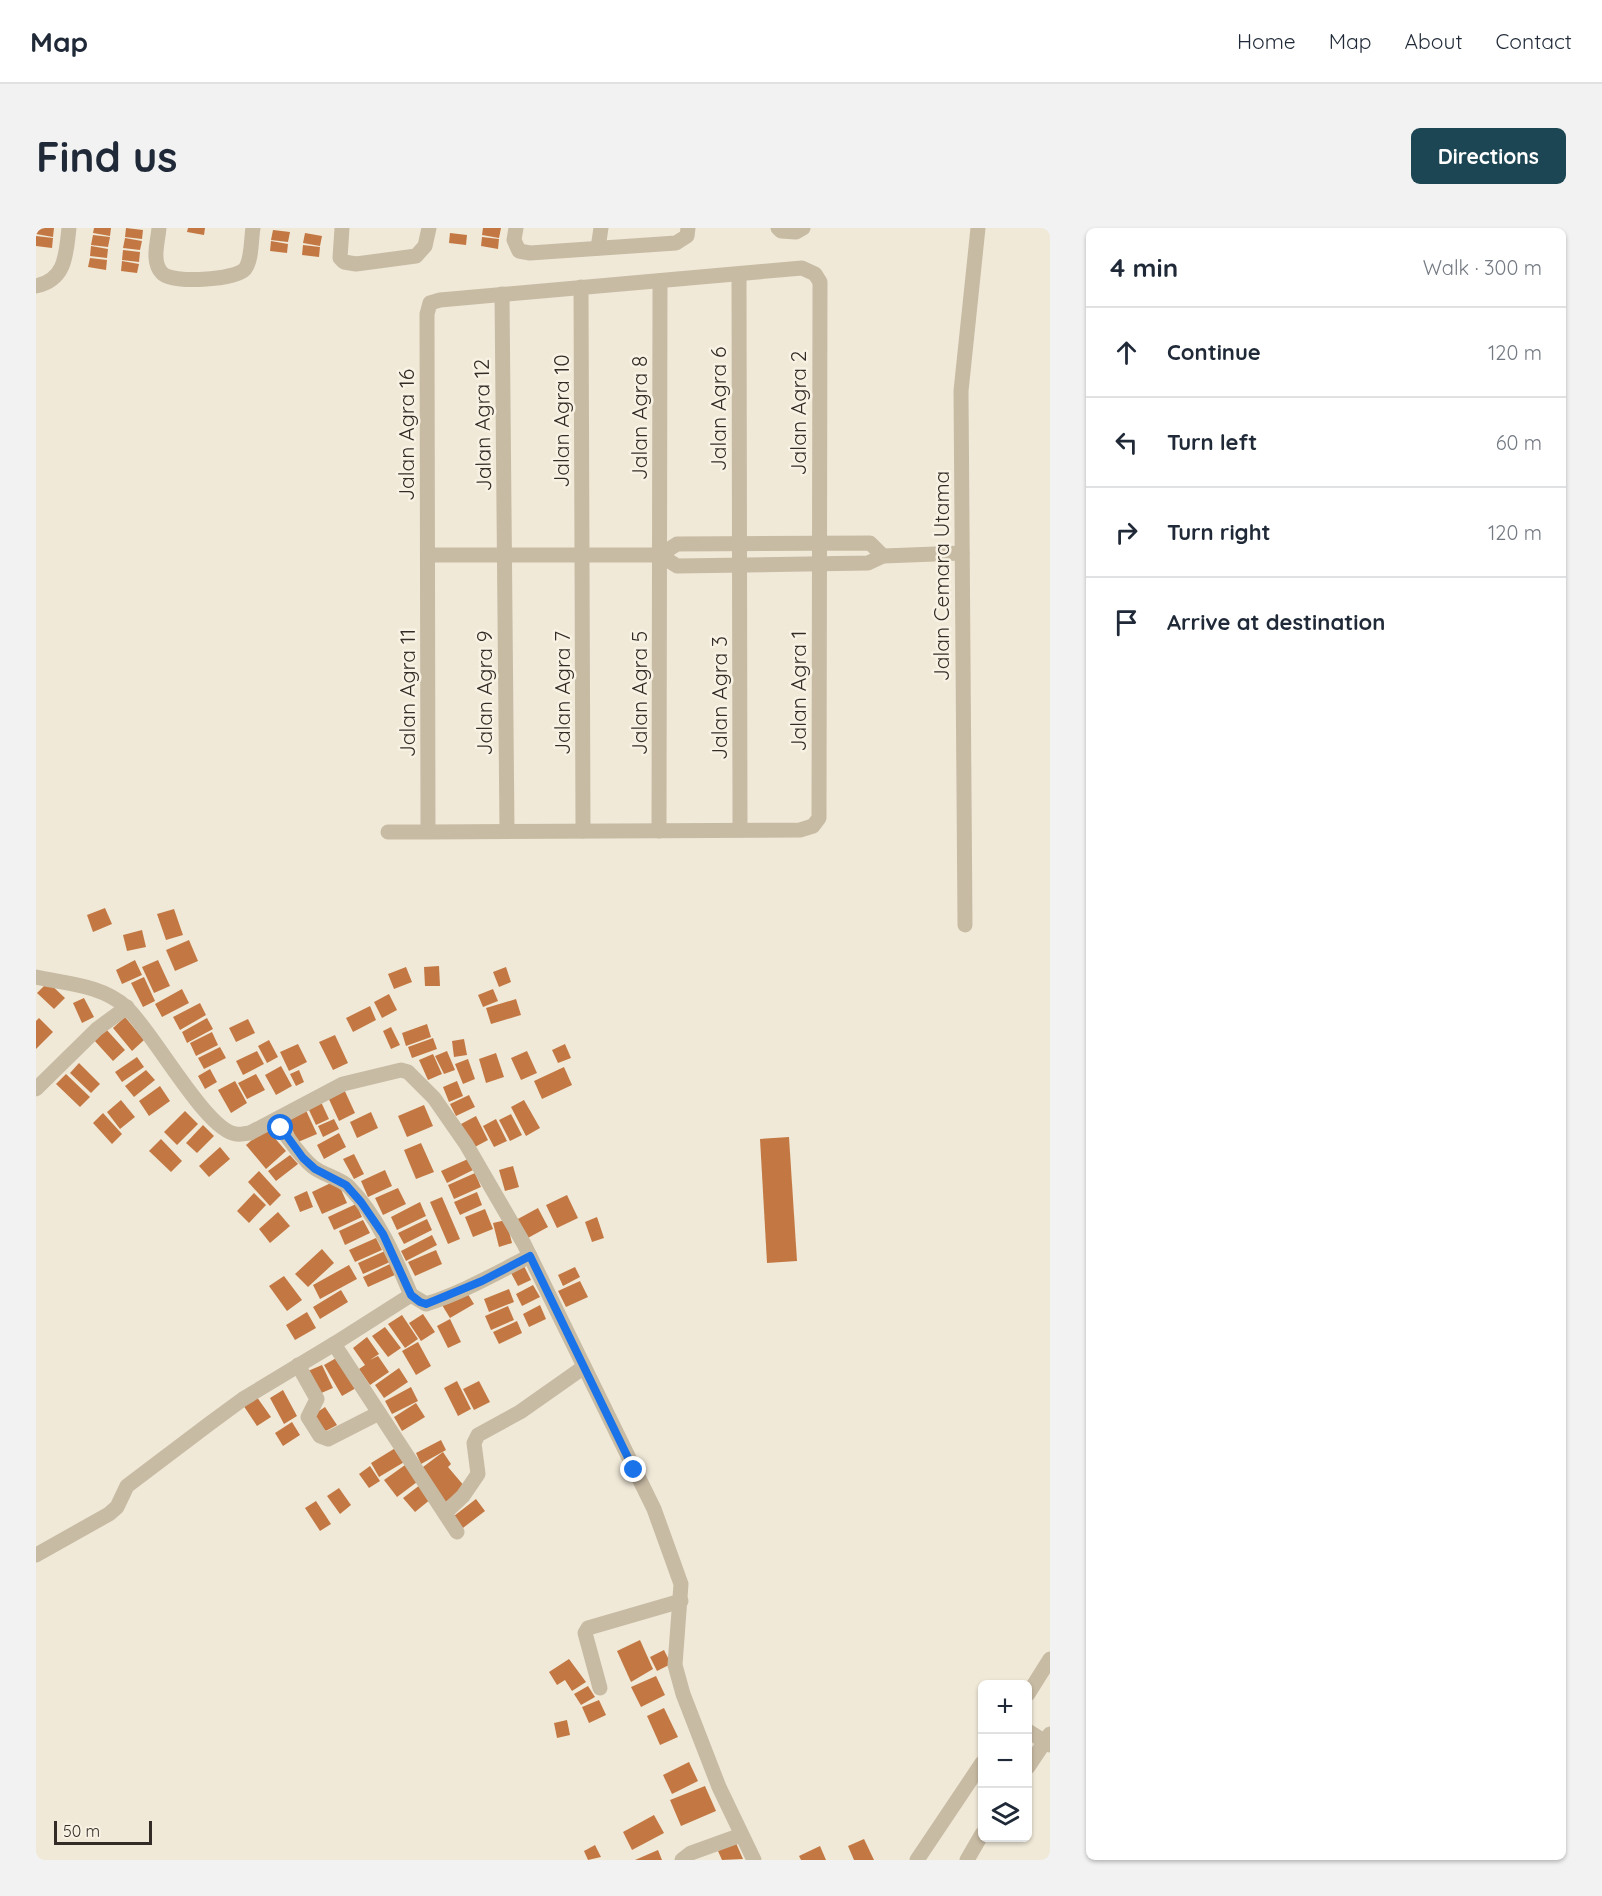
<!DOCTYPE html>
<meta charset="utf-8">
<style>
:root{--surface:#fff;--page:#f2f2f3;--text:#1f2937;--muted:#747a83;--line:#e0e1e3;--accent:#1c4653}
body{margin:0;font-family:Quicksand,sans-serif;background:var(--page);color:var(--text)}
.controls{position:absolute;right:18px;bottom:18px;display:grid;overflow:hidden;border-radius:9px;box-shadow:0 2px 4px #0004}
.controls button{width:54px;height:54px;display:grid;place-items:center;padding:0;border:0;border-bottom:2px solid var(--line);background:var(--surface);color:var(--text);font:30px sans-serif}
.scale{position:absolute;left:18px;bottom:15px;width:98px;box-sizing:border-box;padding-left:6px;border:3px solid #332c26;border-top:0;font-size:16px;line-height:21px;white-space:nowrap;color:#332c26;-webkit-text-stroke:4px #f8f2e4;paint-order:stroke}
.stop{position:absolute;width:18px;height:18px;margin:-14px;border:4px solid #1a73e8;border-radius:50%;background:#fff}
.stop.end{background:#1a73e8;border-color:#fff;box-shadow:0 2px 6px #0008}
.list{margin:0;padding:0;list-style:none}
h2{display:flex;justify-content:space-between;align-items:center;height:78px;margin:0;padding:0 24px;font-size:26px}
h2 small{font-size:20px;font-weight:400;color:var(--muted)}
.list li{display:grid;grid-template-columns:39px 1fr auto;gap:18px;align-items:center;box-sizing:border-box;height:90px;padding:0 24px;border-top:2px solid var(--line)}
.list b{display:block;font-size:22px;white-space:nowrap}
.list em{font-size:20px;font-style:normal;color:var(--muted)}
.icon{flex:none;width:33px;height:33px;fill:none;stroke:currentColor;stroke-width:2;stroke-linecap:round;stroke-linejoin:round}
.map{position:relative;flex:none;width:1014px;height:1632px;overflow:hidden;border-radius:9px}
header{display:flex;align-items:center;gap:36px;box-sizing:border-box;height:84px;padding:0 30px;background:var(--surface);border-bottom:2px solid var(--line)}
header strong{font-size:28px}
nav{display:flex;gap:33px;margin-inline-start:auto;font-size:21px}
.intro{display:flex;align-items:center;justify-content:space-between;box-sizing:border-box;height:144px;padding:0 36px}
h1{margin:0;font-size:42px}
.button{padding:15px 27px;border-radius:9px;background:var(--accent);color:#fff;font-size:21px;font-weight:700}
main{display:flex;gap:36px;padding:0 36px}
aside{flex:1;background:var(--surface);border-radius:9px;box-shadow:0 2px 4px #0004}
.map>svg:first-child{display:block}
</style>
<header>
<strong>Map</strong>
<nav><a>Home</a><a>Map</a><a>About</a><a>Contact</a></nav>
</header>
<div class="intro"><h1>Find us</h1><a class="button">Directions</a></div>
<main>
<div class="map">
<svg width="1014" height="1632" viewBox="0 0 1014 1632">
<rect width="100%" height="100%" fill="#f0e9d8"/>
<g fill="#c37843">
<path d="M 1,0 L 18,0 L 17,9 L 0,6 Z"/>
<path d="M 58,0 L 75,0 L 74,8 L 57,5 Z"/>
<path d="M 90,0 L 107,2 L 106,11 L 89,9 Z"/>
<path d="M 152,0 L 169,0 L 168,7 L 151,4 Z"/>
<path d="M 447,0 L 465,0 L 463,10 L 446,7 Z"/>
<path d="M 237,2 L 254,4 L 252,14 L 235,12 Z"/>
<path d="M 269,5 L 286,8 L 284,18 L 267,15 Z"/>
<path d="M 414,5 L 431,7 L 430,17 L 413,15 Z"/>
<path d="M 57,7 L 74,9 L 72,19 L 55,17 Z"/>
<path d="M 0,8 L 17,10 L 16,20 L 0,18 Z"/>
<path d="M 446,9 L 463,11 L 462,21 L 445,18 Z"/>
<path d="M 89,10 L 106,13 L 104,22 L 87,20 Z"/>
<path d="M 235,13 L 252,16 L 251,25 L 234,23 Z"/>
<path d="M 267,17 L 284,19 L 283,29 L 266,27 Z"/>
<path d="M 55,18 L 72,21 L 71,30 L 54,28 Z"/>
<path d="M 87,22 L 104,24 L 103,34 L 86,32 Z"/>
<path d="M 54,30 L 71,32 L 70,42 L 52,39 Z"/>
<path d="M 86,33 L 103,36 L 101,45 L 85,43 Z"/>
<path d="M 69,680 L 76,696 L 57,704 L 51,687 Z"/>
<path d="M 138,681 L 147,707 L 130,712 L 121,686 Z"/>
<path d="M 106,702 L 110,719 L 91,723 L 87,707 Z"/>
<path d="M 153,712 L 162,733 L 139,743 L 130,722 Z"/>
<path d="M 99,732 L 106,747 L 86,756 L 80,742 Z"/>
<path d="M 122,732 L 134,758 L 118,765 L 106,739 Z"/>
<path d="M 403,738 L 404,758 L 389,758 L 388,739 Z"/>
<path d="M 370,739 L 376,754 L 358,761 L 352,746 Z"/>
<path d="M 470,739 L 475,754 L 463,759 L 457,744 Z"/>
<path d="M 108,749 L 119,773 L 107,779 L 95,755 Z"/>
<path d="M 12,754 L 29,770 L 18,781 L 1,765 Z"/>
<path d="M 146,761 L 153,775 L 126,789 L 119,776 Z"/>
<path d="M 457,761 L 462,773 L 447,779 L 442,767 Z"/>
<path d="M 353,766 L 361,782 L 346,790 L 338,774 Z"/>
<path d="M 48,770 L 58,789 L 46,795 L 37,775 Z"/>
<path d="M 480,771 L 485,787 L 455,796 L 450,780 Z"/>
<path d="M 164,775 L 170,787 L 144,802 L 137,789 Z"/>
<path d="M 334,778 L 340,792 L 317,804 L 310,790 Z"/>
<path d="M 89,789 L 108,812 L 96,823 L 77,800 Z"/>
<path d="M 3,790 L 17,804 L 0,821 L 0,793 Z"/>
<path d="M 171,790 L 177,801 L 151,815 L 146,804 Z"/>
<path d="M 212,791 L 219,805 L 200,814 L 193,800 Z"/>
<path d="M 391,796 L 395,809 L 370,818 L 366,805 Z"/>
<path d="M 355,799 L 364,817 L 355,821 L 347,803 Z"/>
<path d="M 69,800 L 89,822 L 77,833 L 57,811 Z"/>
<path d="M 176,804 L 182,817 L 160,828 L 154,815 Z"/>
<path d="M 299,807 L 312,835 L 297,842 L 283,814 Z"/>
<path d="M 397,810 L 401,821 L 376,830 L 372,819 Z"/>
<path d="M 428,811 L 431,827 L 418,829 L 416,813 Z"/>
<path d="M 233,812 L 242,829 L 231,835 L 222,818 Z"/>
<path d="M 262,816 L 271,834 L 253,843 L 244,824 Z"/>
<path d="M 529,816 L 535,830 L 522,835 L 516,822 Z"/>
<path d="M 184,819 L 190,830 L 168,841 L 162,830 Z"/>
<path d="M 221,823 L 228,836 L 207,847 L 200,833 Z"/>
<path d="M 411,823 L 419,842 L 408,846 L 399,828 Z"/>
<path d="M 491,823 L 501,845 L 485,852 L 475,830 Z"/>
<path d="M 460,825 L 468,849 L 450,855 L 443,831 Z"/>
<path d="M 397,826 L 406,846 L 392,852 L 383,832 Z"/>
<path d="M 101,829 L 108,839 L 86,854 L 79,844 Z"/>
<path d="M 432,831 L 439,851 L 427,856 L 419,836 Z"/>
<path d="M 43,835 L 64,856 L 55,865 L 34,845 Z"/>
<path d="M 245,838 L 256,858 L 240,867 L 229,847 Z"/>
<path d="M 528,839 L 536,857 L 506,871 L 498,853 Z"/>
<path d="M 174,841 L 181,854 L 169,861 L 162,848 Z"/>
<path d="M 110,842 L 119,852 L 98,869 L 89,858 Z"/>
<path d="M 263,842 L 268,854 L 260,858 L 254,846 Z"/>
<path d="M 30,846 L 54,869 L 44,879 L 20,856 Z"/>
<path d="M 220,846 L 229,862 L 211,871 L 202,855 Z"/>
<path d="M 199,853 L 211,875 L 195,885 L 182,862 Z"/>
<path d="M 421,853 L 427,868 L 413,874 L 407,859 Z"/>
<path d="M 124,858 L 134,873 L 113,888 L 103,873 Z"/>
<path d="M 307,859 L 319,885 L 303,893 L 291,867 Z"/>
<path d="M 433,867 L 439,879 L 420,888 L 414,876 Z"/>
<path d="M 85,872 L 99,889 L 84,901 L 71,884 Z"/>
<path d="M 488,872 L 504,900 L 490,908 L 475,879 Z"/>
<path d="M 285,874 L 293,891 L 280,897 L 272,880 Z"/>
<path d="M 388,877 L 397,898 L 371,909 L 362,888 Z"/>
<path d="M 268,878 L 281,906 L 262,914 L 249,886 Z"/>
<path d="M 149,883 L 162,896 L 141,917 L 128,904 Z"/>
<path d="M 335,884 L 342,900 L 321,910 L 314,894 Z"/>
<path d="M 67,885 L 86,906 L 76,916 L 57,895 Z"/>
<path d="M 475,886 L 486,907 L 474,913 L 463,892 Z"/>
<path d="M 440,888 L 452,912 L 437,920 L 425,896 Z"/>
<path d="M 298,891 L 303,901 L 287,909 L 282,898 Z"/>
<path d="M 460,891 L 471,913 L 458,919 L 447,898 Z"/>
<path d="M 167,897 L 178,908 L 161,925 L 150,915 Z"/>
<path d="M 230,900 L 250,923 L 230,941 L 210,917 Z"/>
<path d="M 303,905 L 310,919 L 288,931 L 281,917 Z"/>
<path d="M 753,909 L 761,1033 L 731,1035 L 724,911 Z"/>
<path d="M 125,911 L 146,933 L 135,944 L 113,923 Z"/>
<path d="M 385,915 L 398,944 L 380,951 L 368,922 Z"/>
<path d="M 184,919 L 194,931 L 173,949 L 163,938 Z"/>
<path d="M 318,926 L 328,946 L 318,951 L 307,931 Z"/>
<path d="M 254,927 L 262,936 L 240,953 L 232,943 Z"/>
<path d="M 432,931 L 437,942 L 411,955 L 405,943 Z"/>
<path d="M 477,938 L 483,959 L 469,963 L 463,942 Z"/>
<path d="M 349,942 L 356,958 L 332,969 L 325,953 Z"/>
<path d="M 223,943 L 245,967 L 234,978 L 212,954 Z"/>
<path d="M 439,945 L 445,959 L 418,971 L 412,957 Z"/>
<path d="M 301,952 L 311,975 L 286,986 L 276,964 Z"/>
<path d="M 362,960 L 370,976 L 347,987 L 339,970 Z"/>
<path d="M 271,963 L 277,979 L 264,984 L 258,969 Z"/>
<path d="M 441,964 L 446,977 L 424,987 L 418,974 Z"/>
<path d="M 218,965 L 230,977 L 213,995 L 201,983 Z"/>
<path d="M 531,967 L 542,990 L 521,1000 L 510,977 Z"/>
<path d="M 406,969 L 424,1011 L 412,1016 L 394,974 Z"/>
<path d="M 384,974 L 390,988 L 361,1002 L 355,989 Z"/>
<path d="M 320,976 L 326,989 L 298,1002 L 292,989 Z"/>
<path d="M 502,980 L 512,999 L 490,1011 L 480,992 Z"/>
<path d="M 449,981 L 457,1001 L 437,1009 L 429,989 Z"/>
<path d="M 242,984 L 254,998 L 234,1015 L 223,1001 Z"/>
<path d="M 561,989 L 568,1010 L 556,1014 L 549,994 Z"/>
<path d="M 391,991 L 396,1002 L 368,1016 L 362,1005 Z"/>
<path d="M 327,992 L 334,1005 L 309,1017 L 303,1003 Z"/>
<path d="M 470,992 L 476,1015 L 463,1019 L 457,995 Z"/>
<path d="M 396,1007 L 401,1017 L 370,1033 L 365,1023 Z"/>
<path d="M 340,1010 L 346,1022 L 319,1034 L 313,1022 Z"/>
<path d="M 286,1021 L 298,1035 L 272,1059 L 259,1046 Z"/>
<path d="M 400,1022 L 406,1036 L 379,1048 L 372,1034 Z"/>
<path d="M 349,1023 L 354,1034 L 327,1046 L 322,1035 Z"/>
<path d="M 356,1035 L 361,1046 L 332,1059 L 327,1049 Z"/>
<path d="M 313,1037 L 321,1051 L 284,1071 L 277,1057 Z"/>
<path d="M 488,1038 L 495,1052 L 482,1058 L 475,1045 Z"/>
<path d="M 539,1039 L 544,1049 L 527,1058 L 522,1047 Z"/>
<path d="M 248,1048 L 266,1072 L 251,1083 L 233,1058 Z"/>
<path d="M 544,1053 L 552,1069 L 530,1079 L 522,1063 Z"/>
<path d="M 497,1057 L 504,1069 L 486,1078 L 480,1066 Z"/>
<path d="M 473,1061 L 478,1074 L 453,1084 L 448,1071 Z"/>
<path d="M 305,1062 L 312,1074 L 284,1091 L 277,1079 Z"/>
<path d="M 430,1063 L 438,1076 L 414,1090 L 406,1077 Z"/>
<path d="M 504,1077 L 510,1091 L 493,1099 L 487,1086 Z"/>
<path d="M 472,1078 L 478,1092 L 455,1102 L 449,1088 Z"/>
<path d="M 271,1084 L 280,1100 L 259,1112 L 250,1097 Z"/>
<path d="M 387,1086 L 399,1104 L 385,1113 L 373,1095 Z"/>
<path d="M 366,1087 L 382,1111 L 369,1120 L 352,1096 Z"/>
<path d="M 414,1091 L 425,1114 L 412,1120 L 401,1098 Z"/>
<path d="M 481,1093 L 486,1105 L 463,1116 L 457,1104 Z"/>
<path d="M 349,1099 L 365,1120 L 352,1129 L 336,1108 Z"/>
<path d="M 331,1109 L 343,1126 L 334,1132 L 342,1128 L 353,1144 L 334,1157 L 323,1141 L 329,1137 L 317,1120 Z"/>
<path d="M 382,1114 L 395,1138 L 380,1147 L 366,1123 Z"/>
<path d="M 302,1129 L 320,1160 L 306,1168 L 288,1137 Z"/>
<path d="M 286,1137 L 297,1160 L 283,1166 L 272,1143 Z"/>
<path d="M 363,1140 L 372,1154 L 348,1170 L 339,1157 Z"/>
<path d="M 421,1153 L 435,1181 L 422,1188 L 408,1160 Z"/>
<path d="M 443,1153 L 454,1174 L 438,1182 L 427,1161 Z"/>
<path d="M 375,1159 L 382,1173 L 356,1186 L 349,1173 Z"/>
<path d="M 247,1162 L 261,1188 L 248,1196 L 234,1170 Z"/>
<path d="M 218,1165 L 235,1189 L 221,1198 L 205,1174 Z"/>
<path d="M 380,1175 L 389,1189 L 366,1203 L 358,1189 Z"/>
<path d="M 289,1179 L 301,1197 L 288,1204 L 277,1187 Z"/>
<path d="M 256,1194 L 264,1207 L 247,1218 L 239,1205 Z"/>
<path d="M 405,1212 L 410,1222 L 385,1236 L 380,1225 Z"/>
<path d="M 361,1219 L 370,1233 L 343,1249 L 335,1235 Z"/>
<path d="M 407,1224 L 415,1236 L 412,1239 L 429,1259 L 407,1276 L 383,1242 Z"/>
<path d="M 369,1237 L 381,1254 L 361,1269 L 348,1252 Z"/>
<path d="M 334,1238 L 344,1253 L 333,1260 L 323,1246 Z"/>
<path d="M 384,1257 L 395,1271 L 379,1284 L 367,1270 Z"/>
<path d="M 303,1260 L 315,1277 L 304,1286 L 291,1268 Z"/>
<path d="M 440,1271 L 449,1283 L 423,1303 L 414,1291 Z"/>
<path d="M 280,1273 L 295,1296 L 284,1303 L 269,1280 Z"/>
<path d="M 604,1412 L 617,1441 L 595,1454 L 581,1423 Z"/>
<path d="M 628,1422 L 635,1436 L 621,1443 L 614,1429 Z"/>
<path d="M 533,1431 L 550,1454 L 536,1463 L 529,1452 L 521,1457 L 513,1444 Z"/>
<path d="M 620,1448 L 629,1467 L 605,1479 L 595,1459 Z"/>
<path d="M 552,1458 L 559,1469 L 545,1477 L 538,1466 Z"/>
<path d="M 563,1472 L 570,1487 L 553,1495 L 546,1479 Z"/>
<path d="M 628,1480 L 642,1509 L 624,1517 L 611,1488 Z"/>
<path d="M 531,1492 L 534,1507 L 521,1510 L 518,1495 Z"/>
<path d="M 653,1534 L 662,1553 L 636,1566 L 627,1547 Z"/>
<path d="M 669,1558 L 680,1583 L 645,1598 L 634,1572 Z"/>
<path d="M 618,1587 L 628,1605 L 596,1622 L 587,1604 Z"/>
<path d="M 828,1611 L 838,1632 L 818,1632 L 812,1618 Z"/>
<path d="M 700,1615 L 707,1631 L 686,1632 L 682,1623 Z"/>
<path d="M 559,1617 L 565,1629 L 552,1632 L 548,1623 Z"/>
<path d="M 784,1618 L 790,1632 L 765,1632 L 763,1628 Z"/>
<path d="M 622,1622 L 626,1632 L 599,1632 Z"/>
</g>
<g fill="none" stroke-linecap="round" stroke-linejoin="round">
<g stroke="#c8bba4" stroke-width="15">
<path d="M 123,0 C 122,13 115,34 126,45 C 136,56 199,52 209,41 C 216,32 215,11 217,0"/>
<path d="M 306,0 L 304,30 L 308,34 L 320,36 L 380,28 L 389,18 L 393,0"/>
<path d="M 480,0 L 478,12 L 483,23 L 494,25 L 640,15 L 651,8 L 652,0"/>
<path d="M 742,0 L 745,3 L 760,4 L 767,0"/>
<path d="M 562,20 L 565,0"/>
<path d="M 703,46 L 704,602"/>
<path d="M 0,58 C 30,52 30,26 33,0"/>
<path d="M 545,59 L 547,603"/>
<path d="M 466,66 L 471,603"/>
<path d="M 392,327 L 624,327 L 641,338 L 832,335 L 847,328 L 926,325"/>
<path d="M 624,327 L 641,316 L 834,315 L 847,328"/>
<path d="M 623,603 L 624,53"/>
<path d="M 352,604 L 392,604 L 764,602 L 777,598 L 783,590 L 784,54 L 779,46 L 766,40 L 404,72 L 394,75 L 391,86 L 392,604"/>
<path d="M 929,697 L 925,163 L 942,0"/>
<path d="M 0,749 C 31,756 66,757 90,779 C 116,802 170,903 200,906 C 204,907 210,905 214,905 L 307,856 L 365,842 L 372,844 L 398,870 L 430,916 L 488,1016 L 618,1281 L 645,1356 L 639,1437 L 647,1466 L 683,1559 L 718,1632"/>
<path d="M 0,861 L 61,801 L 91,779"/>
<path d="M 239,893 C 252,908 261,926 277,939 C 287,947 304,950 313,959 C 342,989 359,1029 375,1067"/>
<path d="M 262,1137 L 281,1171 L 272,1189 L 284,1208 L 292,1211 L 343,1185"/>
<path d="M 409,1285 L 427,1268 L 442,1246 L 438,1215 L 442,1207 L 484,1184 L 548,1139"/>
<path d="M 421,1304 L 298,1116 L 375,1067 L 390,1076 C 426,1065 460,1045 494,1028"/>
<path d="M 0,1327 L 73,1286 L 81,1279 L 91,1258 L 173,1196 L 207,1171 L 298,1116"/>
<path d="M 564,1460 L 549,1405 L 552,1400 L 645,1373"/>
<path d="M 992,1466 L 1014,1431"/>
<path d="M 992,1503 L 1014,1517"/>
<path d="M 992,1539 L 1014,1506"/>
<path d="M 646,1632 L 655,1625 L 705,1607"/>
<path d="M 881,1632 L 946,1535"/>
<path d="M 931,1632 L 946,1606"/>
</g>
</g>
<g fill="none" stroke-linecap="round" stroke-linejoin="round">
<path stroke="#1a73e8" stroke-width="8" d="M 245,900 L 267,930 L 279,941 L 310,957 L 325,974 L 347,1006 L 375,1067 L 384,1074 L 390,1076 L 400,1072 L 446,1053 L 494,1028 L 598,1242"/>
</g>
<g text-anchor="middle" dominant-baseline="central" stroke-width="5" stroke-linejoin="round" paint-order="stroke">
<g font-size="21" fill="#332c26" stroke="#f8f2e4">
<text transform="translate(682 181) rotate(-90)">Jalan Agra 6</text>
<text transform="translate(762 185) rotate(-90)">Jalan Agra 2</text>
<text transform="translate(603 190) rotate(-90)">Jalan Agra 8</text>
<text transform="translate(525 193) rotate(-90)">Jalan Agra 10</text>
<text transform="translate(446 197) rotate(-91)">Jalan Agra 12</text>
<text transform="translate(370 207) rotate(-90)">Jalan Agra 16</text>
<text transform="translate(905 348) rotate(-90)">Jalan Cemara Utama</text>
<text transform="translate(762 463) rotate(-90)">Jalan Agra 1</text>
<text transform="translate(371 465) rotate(-90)">Jalan Agra 11</text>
<text transform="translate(448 465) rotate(-90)">Jalan Agra 9</text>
<text transform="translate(526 465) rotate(-90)">Jalan Agra 7</text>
<text transform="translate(603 465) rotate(-90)">Jalan Agra 5</text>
<text transform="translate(683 470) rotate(-90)">Jalan Agra 3</text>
</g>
</g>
</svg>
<div class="controls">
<button>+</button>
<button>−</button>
<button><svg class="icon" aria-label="layers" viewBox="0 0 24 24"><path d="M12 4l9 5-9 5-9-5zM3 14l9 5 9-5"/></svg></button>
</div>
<div class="scale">50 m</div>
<div class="stop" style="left:245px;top:900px"></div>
<div class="stop end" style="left:598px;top:1242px"></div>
</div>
<aside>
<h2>4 min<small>Walk · 300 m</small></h2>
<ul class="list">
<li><svg class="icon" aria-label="ahead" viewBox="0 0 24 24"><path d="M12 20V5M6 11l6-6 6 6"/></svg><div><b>Continue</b></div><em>120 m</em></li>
<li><svg class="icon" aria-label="left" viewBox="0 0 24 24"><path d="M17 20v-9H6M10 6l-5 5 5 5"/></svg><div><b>Turn left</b></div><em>60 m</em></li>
<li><svg class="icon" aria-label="right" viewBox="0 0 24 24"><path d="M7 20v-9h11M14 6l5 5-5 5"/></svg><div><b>Turn right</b></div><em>120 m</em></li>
<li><svg class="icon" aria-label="arrive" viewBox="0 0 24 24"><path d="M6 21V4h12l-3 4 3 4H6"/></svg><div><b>Arrive at destination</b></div></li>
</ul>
</aside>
</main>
